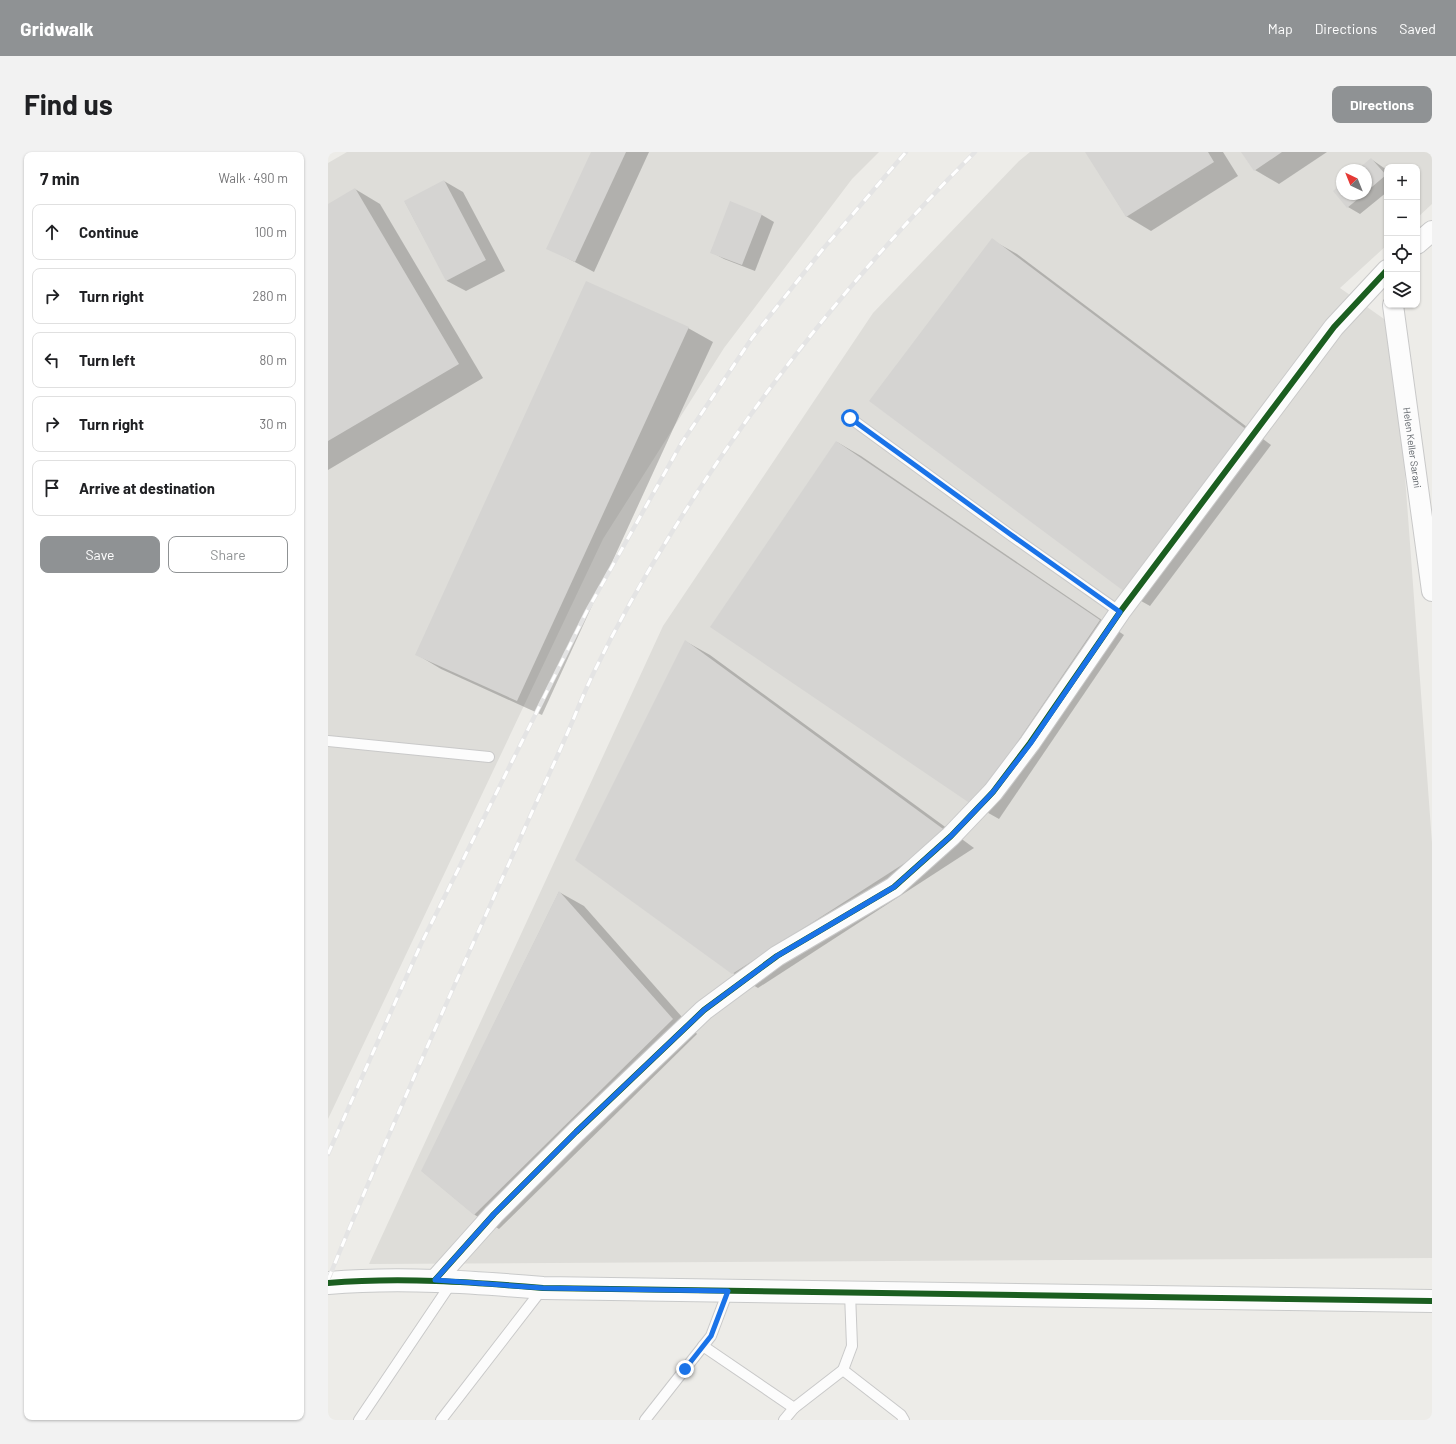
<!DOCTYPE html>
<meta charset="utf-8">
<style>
:root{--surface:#fff;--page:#f2f2f2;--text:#202124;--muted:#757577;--line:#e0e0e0;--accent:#8f9294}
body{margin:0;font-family:Barlow,sans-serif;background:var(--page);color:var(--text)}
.controls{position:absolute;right:12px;top:12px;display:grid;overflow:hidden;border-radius:8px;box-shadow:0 1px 3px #0004}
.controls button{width:36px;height:36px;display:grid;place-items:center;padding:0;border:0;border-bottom:1px solid var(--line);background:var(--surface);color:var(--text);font:20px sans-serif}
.compass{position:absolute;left:1008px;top:12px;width:36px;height:36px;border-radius:50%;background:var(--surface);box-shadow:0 1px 3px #0004;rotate:317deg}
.stop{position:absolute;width:12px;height:12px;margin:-9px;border:3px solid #1a73e8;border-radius:50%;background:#fff}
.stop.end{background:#1a73e8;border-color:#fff;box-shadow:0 1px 4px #0008}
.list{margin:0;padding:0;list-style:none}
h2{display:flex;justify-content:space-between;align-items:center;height:52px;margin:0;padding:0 16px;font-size:17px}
h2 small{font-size:13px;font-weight:400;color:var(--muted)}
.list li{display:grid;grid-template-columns:26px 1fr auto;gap:12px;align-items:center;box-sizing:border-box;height:56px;margin:0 8px 8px;padding:0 8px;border:1px solid var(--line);border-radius:8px}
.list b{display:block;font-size:15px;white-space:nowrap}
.list em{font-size:13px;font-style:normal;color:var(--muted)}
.actions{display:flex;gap:8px;padding:12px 16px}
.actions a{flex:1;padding:9px 0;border:1px solid var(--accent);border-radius:8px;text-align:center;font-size:14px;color:var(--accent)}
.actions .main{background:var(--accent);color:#fff}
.icon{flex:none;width:22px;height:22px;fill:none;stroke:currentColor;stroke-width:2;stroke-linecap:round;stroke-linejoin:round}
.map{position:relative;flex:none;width:1104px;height:1268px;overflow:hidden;border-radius:8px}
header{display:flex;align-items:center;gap:24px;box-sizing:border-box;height:56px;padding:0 20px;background:var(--accent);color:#fff}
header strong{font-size:19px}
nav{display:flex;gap:22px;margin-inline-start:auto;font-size:14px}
.intro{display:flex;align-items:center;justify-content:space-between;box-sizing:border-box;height:96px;padding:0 24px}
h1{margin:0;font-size:28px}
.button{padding:10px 18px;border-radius:8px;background:var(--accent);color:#fff;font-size:14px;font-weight:700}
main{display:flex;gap:24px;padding:0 24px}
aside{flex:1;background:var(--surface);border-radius:8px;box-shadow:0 1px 3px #0004}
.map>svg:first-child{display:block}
</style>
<header>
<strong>Gridwalk</strong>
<nav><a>Map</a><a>Directions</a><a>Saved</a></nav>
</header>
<div class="intro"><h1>Find us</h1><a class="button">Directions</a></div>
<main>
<aside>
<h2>7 min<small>Walk · 490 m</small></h2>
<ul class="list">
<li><svg class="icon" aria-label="ahead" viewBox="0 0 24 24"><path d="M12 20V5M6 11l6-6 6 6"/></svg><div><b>Continue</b></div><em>100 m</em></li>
<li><svg class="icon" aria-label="right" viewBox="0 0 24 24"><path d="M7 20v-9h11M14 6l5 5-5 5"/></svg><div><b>Turn right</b></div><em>280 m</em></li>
<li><svg class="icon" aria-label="left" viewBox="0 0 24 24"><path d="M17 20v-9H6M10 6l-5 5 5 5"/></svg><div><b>Turn left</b></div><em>80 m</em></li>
<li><svg class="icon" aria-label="right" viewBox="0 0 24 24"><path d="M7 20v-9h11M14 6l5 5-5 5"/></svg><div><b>Turn right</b></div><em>30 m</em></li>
<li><svg class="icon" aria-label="arrive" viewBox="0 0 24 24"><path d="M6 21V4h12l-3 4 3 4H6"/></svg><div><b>Arrive at destination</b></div></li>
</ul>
<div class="actions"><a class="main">Save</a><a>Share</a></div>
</aside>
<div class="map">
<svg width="1104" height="1268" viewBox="0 0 1104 1268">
<rect width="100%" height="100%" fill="#edece8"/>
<g fill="#deddd9" fill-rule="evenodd">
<path d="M 19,0 L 551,0 L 524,27 L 396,196 L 275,387 L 0,967 L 0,11 Z"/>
<path d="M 702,0 L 1104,0 L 1104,52 L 1089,66 L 1089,15 L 1059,15 L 1059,93 L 1012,136 L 1066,174 L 1104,691 L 1104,1106 L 41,1112 L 335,474 L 545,161 L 691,9 ZM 1014,18 L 1038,18 L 1038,42 L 1014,42 Z"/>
</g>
<g fill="#0003">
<path d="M 264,0 L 321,0 L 266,120 L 220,96 Z"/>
<path d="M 758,0 L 895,0 L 910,24 L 823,79 L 798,64 Z"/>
<path d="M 914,0 L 999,0 L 951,32 L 927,18 Z"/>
<path d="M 1043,7 L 1059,18 L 1059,40 L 1032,62 L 1020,55 L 1006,39 L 1014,32 L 1014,42 L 1038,42 L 1038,18 L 1031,18 Z"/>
<path d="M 116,29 L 135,40 L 177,119 L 138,139 L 119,129 L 77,50 Z"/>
<path d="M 27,37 L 52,52 L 155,226 L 0,318 L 0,54 Z"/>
<path d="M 403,51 L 434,63 L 446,70 L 427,119 L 396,107 L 383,100 Z"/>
<path d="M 664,88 L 689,102 L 943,293 L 822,454 L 797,440 Z"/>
<path d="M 360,176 L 385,190 L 214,563 L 113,517 L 88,502 Z"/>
<path d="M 509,290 L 533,304 L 796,483 L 671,667 L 646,653 Z"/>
<path d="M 357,489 L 382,503 L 646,696 L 430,836 L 405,821 Z"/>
<path d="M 231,740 L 256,754 L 369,882 L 171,1077 L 147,1063 L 94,1019 Z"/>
</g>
<g fill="#d5d4d2">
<path d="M 263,0 L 298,0 L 247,110 L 218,97 Z"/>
<path d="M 757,0 L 880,0 L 886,10 L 798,65 Z"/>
<path d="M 913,0 L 954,0 L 926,19 Z"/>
<path d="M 1043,6 L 1058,23 L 1038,40 L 1038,18 L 1029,18 Z"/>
<path d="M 116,28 L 158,108 L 118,129 L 76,49 Z"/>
<path d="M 1014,31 L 1014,42 L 1036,42 L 1019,56 L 1005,39 Z"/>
<path d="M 27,36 L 131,212 L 0,289 L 0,52 Z"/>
<path d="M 402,49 L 434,62 L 414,113 L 382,101 Z"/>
<path d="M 664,86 L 919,278 L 797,440 L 541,249 Z"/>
<path d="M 258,129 L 361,175 L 189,549 L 87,503 Z"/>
<path d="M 508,289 L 772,468 L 646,654 L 382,475 Z"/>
<path d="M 357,488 L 622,682 L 404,822 L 247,708 Z"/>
<path d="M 231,739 L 345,867 L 146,1063 L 93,1019 Z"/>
</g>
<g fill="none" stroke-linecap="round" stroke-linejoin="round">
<defs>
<g id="lane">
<path d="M 522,266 L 681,382 L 792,460"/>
<path d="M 0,589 L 161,605"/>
<path d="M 522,1141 L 524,1194 L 515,1218 L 573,1263 L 576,1268"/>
<path d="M 375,1194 L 466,1256 L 515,1218"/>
<path d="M 31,1268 L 124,1130"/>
<path d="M 113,1268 L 215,1136"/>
<path d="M 317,1268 L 383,1184 L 400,1139"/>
<path d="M 456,1268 L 466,1256"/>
</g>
<g id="street">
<path d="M 1089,92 L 1104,79"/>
<path id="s1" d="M 1065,153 L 1104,439"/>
<path d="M 107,1128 L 166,1062 L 248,980 L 376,858 L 449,804 L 566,735 L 623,684 L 665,640 L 702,591 L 792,460 L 1006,175 L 1059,118"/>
</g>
<path id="secondary" d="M 0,1131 C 73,1125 143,1130 215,1136 L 1104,1149"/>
</defs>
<use href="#lane" stroke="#c9c9c9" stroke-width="12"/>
<use href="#street" stroke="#c9c9c9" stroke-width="22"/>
<use href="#secondary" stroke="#c9caca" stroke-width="24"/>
<use href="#lane" stroke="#fcfcfc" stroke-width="10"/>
<use href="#street" stroke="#fcfcfc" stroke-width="20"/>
<use href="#secondary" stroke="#fcfcfc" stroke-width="22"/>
<defs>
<g id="rail">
<path d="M 0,1002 L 93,792 L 259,459 L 353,292 L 424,186 L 495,97 L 578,0"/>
<path d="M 0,1128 C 61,979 126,833 192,687 C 206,655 221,623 235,591 C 246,567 255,542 267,518 C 290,471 316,425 344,380 C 431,240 530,117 647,0"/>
</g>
</defs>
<use href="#rail" stroke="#e4e4e4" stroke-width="4.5"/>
<use href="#rail" stroke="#fff" stroke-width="3" stroke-dasharray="9" stroke-linecap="butt"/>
<defs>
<g id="cycleway">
<path d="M 107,1128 L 166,1062 L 248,980 L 376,858 L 449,804 L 566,735 L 623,684 L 665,640 L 702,591 L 792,460 L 1006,175 L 1059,118"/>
<path d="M 0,1131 C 73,1125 143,1130 215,1136 L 1104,1149"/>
</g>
</defs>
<use href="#cycleway" stroke="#fff" stroke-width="8"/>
<use href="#cycleway" stroke="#1b5e20" stroke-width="6"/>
</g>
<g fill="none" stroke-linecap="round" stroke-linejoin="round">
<path stroke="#1a73e8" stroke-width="5" d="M 357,1217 L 383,1184 L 400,1139 L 215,1136 L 107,1128 L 166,1062 L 248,980 L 376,858 L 449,804 L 566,735 L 623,684 L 665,640 L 702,592 L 792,460 L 682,382 L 522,266"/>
</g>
<g text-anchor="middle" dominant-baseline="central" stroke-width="4" stroke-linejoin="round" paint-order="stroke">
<g font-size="10" fill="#5d6267" stroke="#fff">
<text stroke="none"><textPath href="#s1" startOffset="144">Helen Keller Sarani</textPath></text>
</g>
</g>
</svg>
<div class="controls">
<button>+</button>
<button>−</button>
<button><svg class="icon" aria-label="locate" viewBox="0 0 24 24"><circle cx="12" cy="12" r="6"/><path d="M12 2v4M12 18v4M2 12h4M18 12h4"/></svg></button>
<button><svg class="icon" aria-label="layers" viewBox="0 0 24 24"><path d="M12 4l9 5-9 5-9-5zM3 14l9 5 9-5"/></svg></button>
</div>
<svg class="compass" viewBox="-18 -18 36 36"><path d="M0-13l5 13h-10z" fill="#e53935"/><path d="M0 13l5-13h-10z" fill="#757577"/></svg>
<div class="stop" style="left:522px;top:266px"></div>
<div class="stop end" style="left:357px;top:1217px"></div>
</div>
</main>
